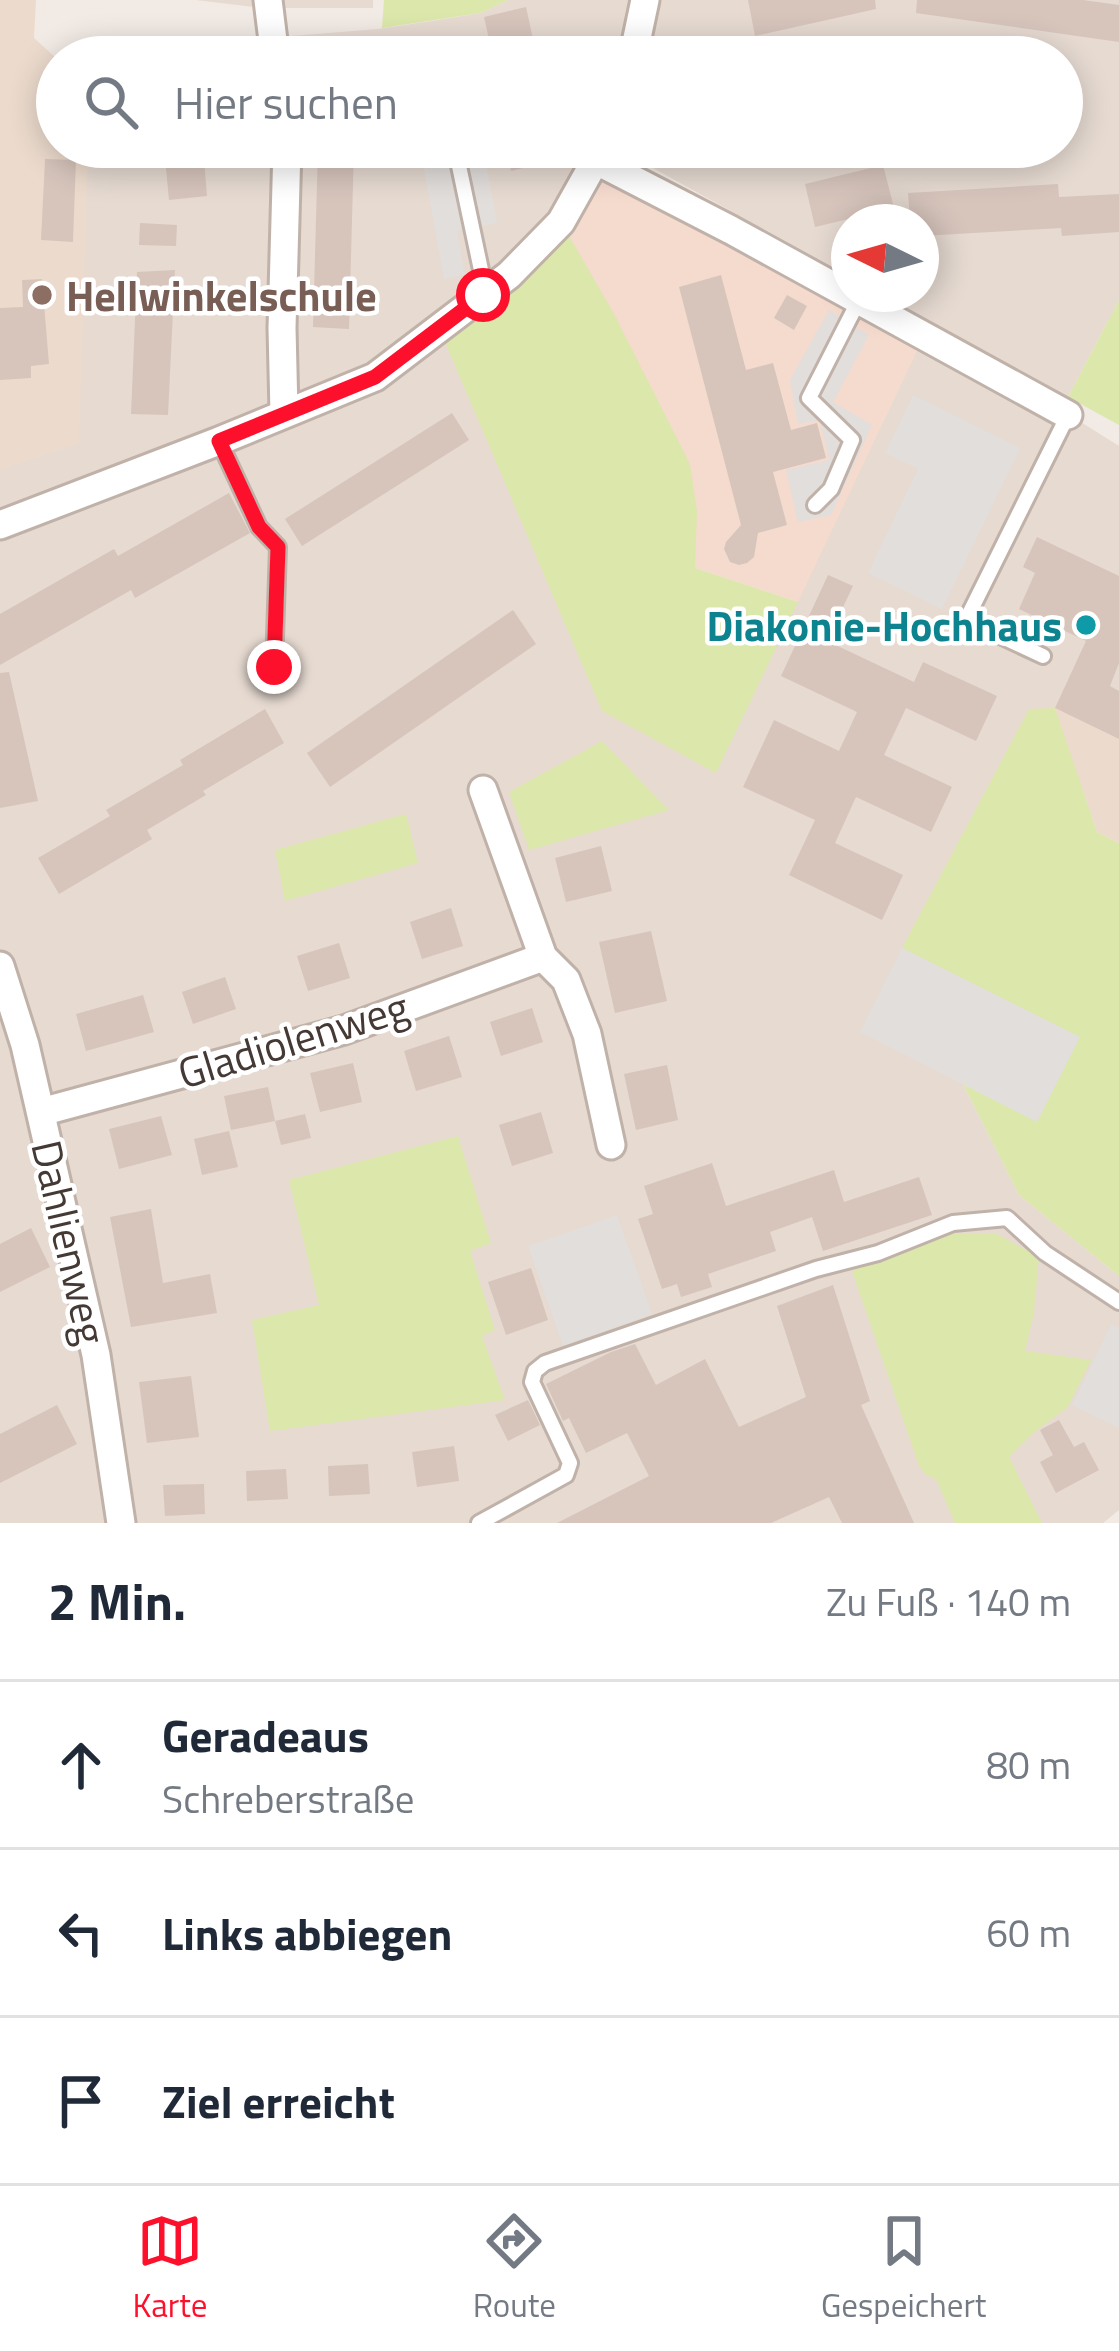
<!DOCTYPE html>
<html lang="de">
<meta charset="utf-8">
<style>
:root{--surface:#fff;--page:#f2f2f3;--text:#1f2937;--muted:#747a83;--line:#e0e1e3;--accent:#fd102c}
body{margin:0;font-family:"Titillium Web",sans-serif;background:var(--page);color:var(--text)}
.compass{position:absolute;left:831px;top:204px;width:108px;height:108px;border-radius:50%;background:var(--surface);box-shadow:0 6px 30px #0003;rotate:275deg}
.stop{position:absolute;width:36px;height:36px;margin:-27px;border:9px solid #fd102c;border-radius:50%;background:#fff}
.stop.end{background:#fd102c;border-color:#fff;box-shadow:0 3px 12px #0008}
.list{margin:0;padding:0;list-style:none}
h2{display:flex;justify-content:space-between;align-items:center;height:156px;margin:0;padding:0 48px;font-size:51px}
h2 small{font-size:39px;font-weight:400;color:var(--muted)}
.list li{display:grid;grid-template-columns:78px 1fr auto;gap:36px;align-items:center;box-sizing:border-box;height:168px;padding:0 48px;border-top:3px solid var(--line)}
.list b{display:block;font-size:45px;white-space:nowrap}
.list p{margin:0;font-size:39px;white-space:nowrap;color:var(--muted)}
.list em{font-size:39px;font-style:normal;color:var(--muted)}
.icon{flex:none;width:66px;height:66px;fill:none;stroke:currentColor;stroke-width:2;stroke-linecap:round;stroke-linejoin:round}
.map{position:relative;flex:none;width:1119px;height:1523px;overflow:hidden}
.search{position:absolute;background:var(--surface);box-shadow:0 6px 30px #0003;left:36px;right:36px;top:36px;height:132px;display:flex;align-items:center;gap:30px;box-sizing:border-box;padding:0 42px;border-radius:66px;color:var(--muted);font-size:45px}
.sheet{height:660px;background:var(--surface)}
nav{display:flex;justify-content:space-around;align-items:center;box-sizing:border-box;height:168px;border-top:3px solid var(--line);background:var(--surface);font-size:33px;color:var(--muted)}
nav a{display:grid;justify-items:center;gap:6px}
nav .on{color:var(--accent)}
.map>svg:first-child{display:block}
</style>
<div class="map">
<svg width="1119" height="1523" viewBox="0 0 1119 1523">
<rect width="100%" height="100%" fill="#f2eae4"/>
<g fill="#e6dad1">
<path d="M 196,0 L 373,0 L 373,8 L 263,8 Z"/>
<path d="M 508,0 L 1119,0 L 1119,300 L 1068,397 L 881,294 L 921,294 L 921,222 L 849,222 L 849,276 L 615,147 L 1062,147 L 1062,57 L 154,57 L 178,45 L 378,29 L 438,20 L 480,13 Z"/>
<path d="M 0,141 L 57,147 L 601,147 L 716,772 L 921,342 L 1071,416 L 1119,446 L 1119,843 L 1029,709 L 992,781 L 964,1086 L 1019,1195 L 1119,1276 L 1119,1510 L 1103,1523 L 0,1523 Z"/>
</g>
<path fill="#f5dace" d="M 597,161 L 921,342 L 798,602 L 695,568 L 648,383 L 614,314 L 561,222 Z"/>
<g fill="#ecdbcd">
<path d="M 0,0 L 36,0 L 34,38 L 57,59 L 57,147 L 88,147 L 79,443 L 0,470 Z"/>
<path d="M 1072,671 L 1119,691 L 1119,843 L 1097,832 L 1055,709 Z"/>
</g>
<g fill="#dce7ab">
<path d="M 384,0 L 508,0 L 480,13 L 382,28 Z"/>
<path d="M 561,222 L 614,314 L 690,464 L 697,511 L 695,568 L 798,602 L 716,773 L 602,711 L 439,328 Z"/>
<path d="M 1119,300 L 1119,425 L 1068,397 Z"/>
<path d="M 1055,708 L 1097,832 L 1119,843 L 1119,1276 L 1019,1195 L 963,1084 L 1036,1121 L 902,948 L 1029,709 Z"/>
<path d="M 602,741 L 669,810 L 529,850 L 509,792 Z"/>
<path d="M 406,814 L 418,863 L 285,901 L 275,850 Z"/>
<path d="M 458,1136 L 491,1243 L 470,1251 L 495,1330 L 482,1336 L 505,1400 L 270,1431 L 252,1320 L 319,1305 L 289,1180 Z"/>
<path d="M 946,1233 L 995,1233 L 1039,1257 L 1034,1312 L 1025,1351 L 1091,1360 L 1068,1407 L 1038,1429 L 1009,1457 L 1042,1523 L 955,1523 L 936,1479 L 926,1475 L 919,1466 L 852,1271 Z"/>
</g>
<g fill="#e2dedc">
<path d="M 420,147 L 483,147 L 497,223 L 457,231 L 465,275 L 444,279 Z"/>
<path d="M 829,310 L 869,335 L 833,402 L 872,425 L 831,515 L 798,522 L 786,470 L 829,460 L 820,420 L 798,424 L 790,380 Z"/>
<path d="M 913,395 L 1020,448 L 942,609 L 868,573 L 918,469 L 885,453 Z"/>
<path d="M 902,948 L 1080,1037 L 1037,1122 L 860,1032 Z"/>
<path d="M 617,1215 L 652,1314 L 563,1346 L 528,1246 Z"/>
<path d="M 1111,1324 L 1119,1327 L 1119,1428 L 1072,1405 Z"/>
</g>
<g fill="#d7c5bc">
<path d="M 748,0 L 875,0 L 876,9 L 755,36 Z"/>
<path d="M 917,0 L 1083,0 L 1119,5 L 1119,42 L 916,13 Z"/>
<path d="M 526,7 L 537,57 L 493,57 L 484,17 Z"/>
<path d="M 164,147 L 203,147 L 207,196 L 169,200 Z"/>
<path d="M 318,147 L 354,147 L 349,329 L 313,327 Z"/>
<path d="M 505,147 L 573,147 L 574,155 L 511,171 Z"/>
<path d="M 45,159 L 76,160 L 73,242 L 41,240 Z"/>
<path d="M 883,165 L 894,208 L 815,227 L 805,184 Z"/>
<path d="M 1058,184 L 1059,197 L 1119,194 L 1119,232 L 1062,236 L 1061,228 L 921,236 L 921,222 L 910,222 L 908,193 Z"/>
<path d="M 140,223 L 177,225 L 176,246 L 139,245 Z"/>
<path d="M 175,270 L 168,415 L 131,414 L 137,272 Z"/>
<path d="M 721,275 L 746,370 L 773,363 L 791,430 L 817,423 L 826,458 L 773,472 L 787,525 L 758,533 L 754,557 L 747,563 L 739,565 L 730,562 L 724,549 L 726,542 L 741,525 L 679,287 Z"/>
<path d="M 42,279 L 49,364 L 31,366 L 31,378 L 0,380 L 0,308 L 23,307 L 22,280 Z"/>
<path d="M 787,295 L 807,306 L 794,330 L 774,318 Z"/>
<path d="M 452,413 L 469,440 L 302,546 L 285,519 Z"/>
<path d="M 229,493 L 250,533 L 135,598 L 131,590 L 0,665 L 0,614 L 114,549 L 118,556 Z"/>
<path d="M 1037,537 L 1119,576 L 1119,663 L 1110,686 L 1119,691 L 1119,739 L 1055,708 L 1086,641 L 1019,609 L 1035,573 L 1023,567 Z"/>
<path d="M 828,575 L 853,586 L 827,641 L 914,682 L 923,662 L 997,696 L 976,741 L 906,708 L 884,755 L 952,787 L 931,832 L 856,797 L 835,843 L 903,875 L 882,920 L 789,875 L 815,820 L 743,787 L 774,720 L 839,751 L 857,712 L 781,676 Z"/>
<path d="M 513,610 L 536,644 L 330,787 L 307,753 Z"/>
<path d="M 9,672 L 38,801 L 0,808 L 0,673 Z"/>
<path d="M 265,709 L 284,743 L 203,791 L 206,795 L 147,830 L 152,839 L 59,894 L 38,858 L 110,816 L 106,810 L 183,765 L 180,760 Z"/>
<path d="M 601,846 L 612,891 L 566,902 L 555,858 Z"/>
<path d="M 451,908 L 463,946 L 422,959 L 410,922 Z"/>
<path d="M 651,931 L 667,1001 L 615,1013 L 599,942 Z"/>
<path d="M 339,943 L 350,978 L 308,991 L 297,956 Z"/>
<path d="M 225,977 L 236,1009 L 193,1024 L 182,992 Z"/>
<path d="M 143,995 L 154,1032 L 86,1051 L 76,1014 Z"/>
<path d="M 532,1008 L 543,1042 L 501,1056 L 490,1022 Z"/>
<path d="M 449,1036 L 462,1077 L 416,1091 L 404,1051 Z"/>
<path d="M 353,1063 L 362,1102 L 320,1112 L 310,1073 Z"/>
<path d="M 667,1065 L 678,1120 L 636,1130 L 624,1074 Z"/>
<path d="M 268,1087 L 275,1121 L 231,1130 L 224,1096 Z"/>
<path d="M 541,1112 L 553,1153 L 512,1166 L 499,1125 Z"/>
<path d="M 305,1114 L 311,1138 L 281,1145 L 275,1121 Z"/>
<path d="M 161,1116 L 172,1155 L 119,1169 L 109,1129 Z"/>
<path d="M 229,1131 L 238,1167 L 202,1175 L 194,1139 Z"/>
<path d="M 712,1163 L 726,1206 L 834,1170 L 844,1202 L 919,1177 L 932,1215 L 823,1251 L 812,1217 L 770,1232 L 776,1251 L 708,1274 L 712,1287 L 681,1297 L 677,1284 L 662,1289 L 638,1219 L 653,1214 L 644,1186 Z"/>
<path d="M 151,1209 L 163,1283 L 210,1274 L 217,1313 L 131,1327 L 110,1217 Z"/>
<path d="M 31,1228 L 50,1267 L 0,1292 L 0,1244 Z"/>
<path d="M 531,1268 L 548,1320 L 506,1335 L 488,1282 Z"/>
<path d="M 833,1285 L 870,1401 L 861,1405 L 914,1523 L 842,1523 L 829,1497 L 771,1523 L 557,1523 L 649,1476 L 627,1433 L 586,1453 L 569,1418 L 563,1421 L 546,1384 L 611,1352 L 635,1344 L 656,1385 L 705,1359 L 739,1427 L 806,1397 L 777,1306 Z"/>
<path d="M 191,1376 L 199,1437 L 147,1443 L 139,1382 Z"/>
<path d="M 528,1400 L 540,1425 L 508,1441 L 495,1415 Z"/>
<path d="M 57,1405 L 77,1444 L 0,1483 L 0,1434 Z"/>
<path d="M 1059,1420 L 1074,1447 L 1084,1442 L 1099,1470 L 1056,1493 L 1040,1462 L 1053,1455 L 1040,1430 Z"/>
<path d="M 454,1446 L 459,1481 L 417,1487 L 412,1452 Z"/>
<path d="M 368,1464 L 370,1494 L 329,1496 L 328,1466 Z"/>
<path d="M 286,1469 L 288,1499 L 247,1501 L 246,1471 Z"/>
<path d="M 204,1484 L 205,1514 L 165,1516 L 163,1485 Z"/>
</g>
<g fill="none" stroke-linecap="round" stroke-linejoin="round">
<defs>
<g id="lane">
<path d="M 455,147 L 481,270 L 483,295"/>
<path d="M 219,441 L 259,527 L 278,547 L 274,667"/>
<path d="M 815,505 L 831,489 L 852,440 L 809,398 L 859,300"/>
<path d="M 1043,656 L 966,620 L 1068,415"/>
<path d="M 479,1523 L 566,1475 L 570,1463 L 532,1382 L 535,1371 L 545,1363 L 816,1269 L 878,1253 L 953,1223 L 1007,1218 L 1045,1253 L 1119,1302"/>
</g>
<g id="street">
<path d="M 268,0 L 275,57"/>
<path d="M 633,57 L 645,0"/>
<path d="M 597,161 L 731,230 L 1068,415"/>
<path d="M 284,413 L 282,328 L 287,147"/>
<path d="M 0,525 L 219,441 L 375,377 L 509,275 L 561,222 L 603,147"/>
<path d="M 483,790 L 543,957 L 566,980 L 587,1034 L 611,1145"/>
<path d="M 0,966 L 25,1045 L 96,1355 L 121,1523"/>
<path d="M 41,1112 L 344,1030 L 543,957"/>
</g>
</defs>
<use href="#lane" stroke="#c0b2a9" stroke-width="20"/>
<use href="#street" stroke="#c0b2a9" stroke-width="33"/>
<use href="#lane" stroke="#fff" stroke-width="14"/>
<use href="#street" stroke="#fff" stroke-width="27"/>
</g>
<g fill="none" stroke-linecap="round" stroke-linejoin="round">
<path stroke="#fd102c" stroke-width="15" d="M 274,667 L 278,547 L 259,527 L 219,441 L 375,377 L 483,295"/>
</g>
<circle fill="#8d6e63" stroke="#fff" stroke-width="4.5" cx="42" cy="295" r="12"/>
<circle fill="#0f9aa8" stroke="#fff" stroke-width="4.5" cx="1086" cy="625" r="12"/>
<g text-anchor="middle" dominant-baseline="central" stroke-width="9" stroke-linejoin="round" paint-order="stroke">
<g font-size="42" font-weight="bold" fill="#785e54" stroke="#fff" text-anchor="start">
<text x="66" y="295">Hellwinkelschule</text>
</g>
<g font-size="42" font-weight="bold" fill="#0d838f" stroke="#fff" text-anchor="end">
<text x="1062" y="625">Diakonie-Hochhaus</text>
</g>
<g font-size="42" fill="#443934" stroke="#fff">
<text transform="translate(293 1039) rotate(-17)">Gladiolenweg</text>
<text transform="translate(70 1242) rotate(77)">Dahlienweg</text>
</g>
</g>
</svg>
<svg class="compass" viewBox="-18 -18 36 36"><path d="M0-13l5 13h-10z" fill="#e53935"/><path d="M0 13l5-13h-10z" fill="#747a83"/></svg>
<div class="stop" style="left:483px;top:295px"></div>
<div class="stop end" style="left:274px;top:667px"></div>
<div class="search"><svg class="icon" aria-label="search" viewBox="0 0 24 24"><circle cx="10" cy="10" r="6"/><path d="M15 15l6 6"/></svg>Hier suchen</div>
</div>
<section class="sheet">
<h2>2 Min.<small>Zu Fuß · 140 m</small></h2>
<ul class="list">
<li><svg class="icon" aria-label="ahead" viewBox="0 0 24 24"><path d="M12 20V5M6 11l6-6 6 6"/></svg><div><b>Geradeaus</b><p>Schreberstraße</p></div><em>80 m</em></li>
<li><svg class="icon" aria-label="left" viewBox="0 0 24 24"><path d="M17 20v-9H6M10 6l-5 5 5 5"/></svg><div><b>Links abbiegen</b></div><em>60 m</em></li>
<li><svg class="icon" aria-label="arrive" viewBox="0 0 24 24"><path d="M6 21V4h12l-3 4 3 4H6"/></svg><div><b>Ziel erreicht</b></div></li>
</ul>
</section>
<nav>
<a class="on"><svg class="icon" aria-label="map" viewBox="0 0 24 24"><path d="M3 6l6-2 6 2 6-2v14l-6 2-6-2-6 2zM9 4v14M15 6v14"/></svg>Karte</a>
<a><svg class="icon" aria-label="directions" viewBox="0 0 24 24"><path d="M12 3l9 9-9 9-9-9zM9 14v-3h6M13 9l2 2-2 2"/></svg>Route</a>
<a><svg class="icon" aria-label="saved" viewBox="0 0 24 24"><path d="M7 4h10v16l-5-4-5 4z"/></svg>Gespeichert</a>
</nav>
